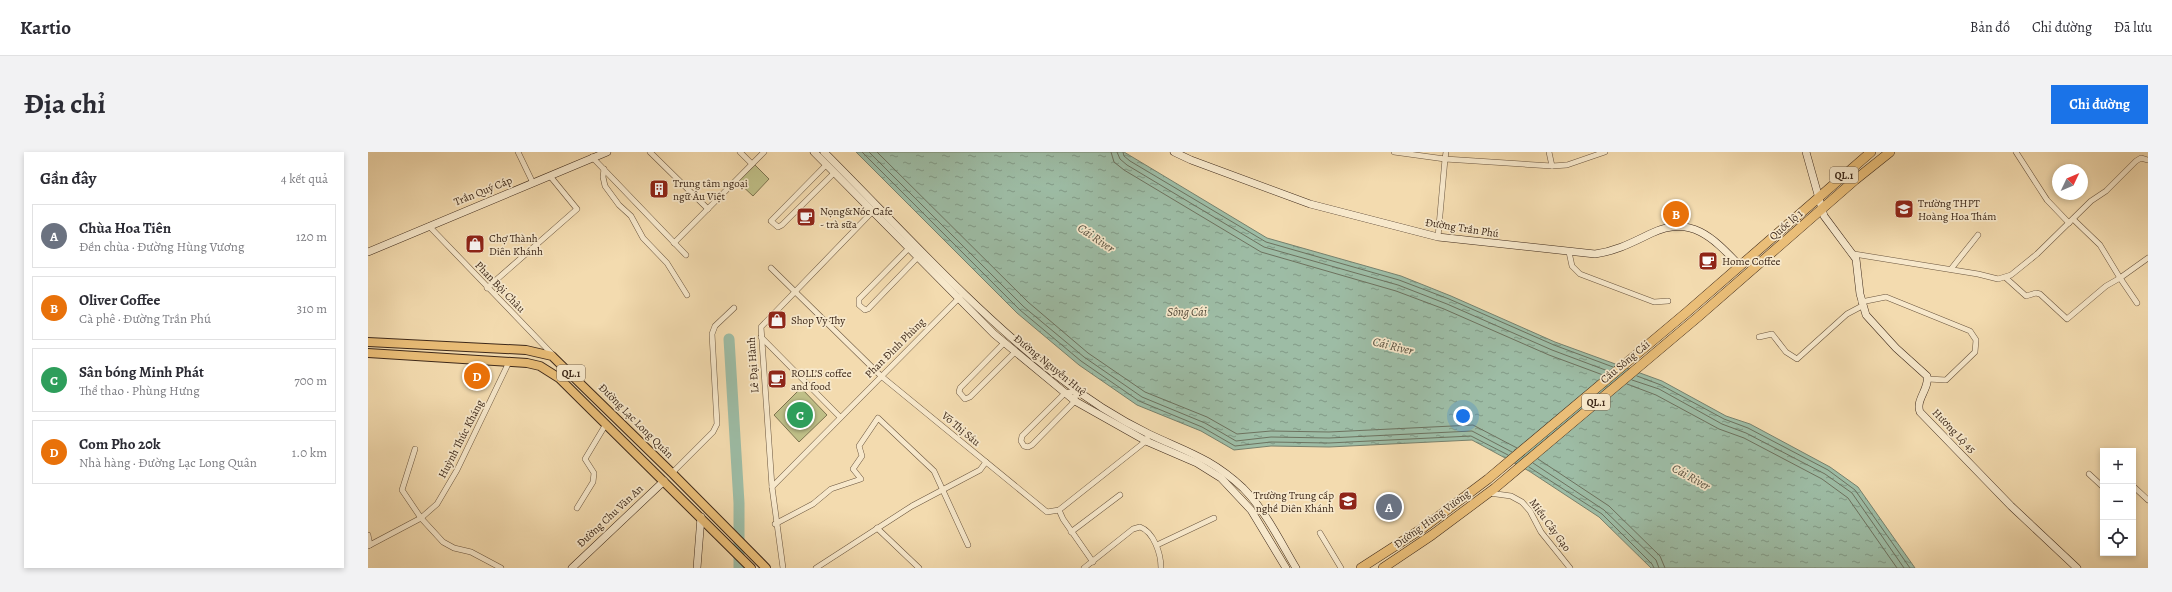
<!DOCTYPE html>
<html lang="vi">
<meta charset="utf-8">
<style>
:root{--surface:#fff;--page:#f2f2f3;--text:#2b2b33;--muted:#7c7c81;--line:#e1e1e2;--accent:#1a73e8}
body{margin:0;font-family:Alegreya,serif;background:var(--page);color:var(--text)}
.controls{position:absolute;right:12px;bottom:12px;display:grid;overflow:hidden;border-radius:0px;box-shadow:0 2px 6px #0003}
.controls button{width:36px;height:36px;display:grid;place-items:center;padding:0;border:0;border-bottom:1px solid var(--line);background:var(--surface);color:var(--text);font:20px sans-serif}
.compass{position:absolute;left:1684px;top:12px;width:36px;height:36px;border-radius:50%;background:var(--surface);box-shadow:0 2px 6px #0003;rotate:46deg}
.you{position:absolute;left:1095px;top:264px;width:14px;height:14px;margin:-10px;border:3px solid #fff;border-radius:50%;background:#1a73e8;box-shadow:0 0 0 6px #1a73e833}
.badge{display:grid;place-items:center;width:26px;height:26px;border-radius:50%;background:var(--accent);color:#fff;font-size:13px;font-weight:700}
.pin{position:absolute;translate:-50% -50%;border:2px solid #fff;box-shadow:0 1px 4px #0006}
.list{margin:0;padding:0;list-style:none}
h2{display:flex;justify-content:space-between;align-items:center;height:52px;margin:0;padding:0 16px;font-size:17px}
h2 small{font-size:13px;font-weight:400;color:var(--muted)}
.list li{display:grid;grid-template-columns:26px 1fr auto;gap:12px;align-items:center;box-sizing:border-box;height:64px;margin:0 8px 8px;padding:0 8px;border:1px solid var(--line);border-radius:0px}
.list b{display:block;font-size:15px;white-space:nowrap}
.list p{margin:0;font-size:13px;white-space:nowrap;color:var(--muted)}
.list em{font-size:13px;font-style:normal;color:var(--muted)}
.icon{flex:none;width:22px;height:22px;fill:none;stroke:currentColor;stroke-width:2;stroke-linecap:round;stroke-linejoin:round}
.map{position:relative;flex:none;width:1780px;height:416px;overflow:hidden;border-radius:0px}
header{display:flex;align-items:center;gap:24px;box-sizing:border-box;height:56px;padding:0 20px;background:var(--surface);border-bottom:1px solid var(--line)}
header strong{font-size:19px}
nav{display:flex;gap:22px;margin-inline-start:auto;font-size:14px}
.intro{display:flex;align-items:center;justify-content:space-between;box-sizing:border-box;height:96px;padding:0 24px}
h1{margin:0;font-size:28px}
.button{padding:10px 18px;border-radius:0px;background:var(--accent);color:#fff;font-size:14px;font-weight:700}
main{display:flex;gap:24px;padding:0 24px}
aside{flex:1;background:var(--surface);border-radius:0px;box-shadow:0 2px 6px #0003}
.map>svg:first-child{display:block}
</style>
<header>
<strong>Kartio</strong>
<nav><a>Bản đồ</a><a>Chỉ đường</a><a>Đã lưu</a></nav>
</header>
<div class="intro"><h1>Địa chỉ</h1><a class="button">Chỉ đường</a></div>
<main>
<aside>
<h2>Gần đây<small>4 kết quả</small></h2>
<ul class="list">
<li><span class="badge" style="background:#6b7280">A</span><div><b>Chùa Hoa Tiên</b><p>Đền chùa · Đường Hùng Vương</p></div><em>120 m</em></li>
<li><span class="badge" style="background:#e8710a">B</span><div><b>Oliver Coffee</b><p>Cà phê · Đường Trần Phú</p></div><em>310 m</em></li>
<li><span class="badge" style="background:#2e9e5b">C</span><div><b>Sân bóng Minh Phát</b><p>Thể thao · Phùng Hưng</p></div><em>700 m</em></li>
<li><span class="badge" style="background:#e8710a">D</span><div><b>Com Pho 20k</b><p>Nhà hàng · Đường Lạc Long Quân</p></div><em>1.0 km</em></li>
</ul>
</aside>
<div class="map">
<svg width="1780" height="416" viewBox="0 0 1780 416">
<defs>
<pattern id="water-ripples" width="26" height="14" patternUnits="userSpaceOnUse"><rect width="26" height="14" fill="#9dbca5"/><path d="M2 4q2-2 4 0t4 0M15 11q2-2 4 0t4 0" fill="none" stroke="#819986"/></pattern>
</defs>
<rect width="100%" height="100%" fill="#f3dbaf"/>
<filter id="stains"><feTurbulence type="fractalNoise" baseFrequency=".005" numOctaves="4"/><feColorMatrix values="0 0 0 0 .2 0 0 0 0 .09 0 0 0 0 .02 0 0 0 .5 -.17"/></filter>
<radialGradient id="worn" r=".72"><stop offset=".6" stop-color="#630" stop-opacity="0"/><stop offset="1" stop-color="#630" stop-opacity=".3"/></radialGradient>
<g fill="#bfbf87" stroke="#7e7450">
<path d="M 387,13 L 401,27 L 385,44 L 370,30 Z"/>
<path d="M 433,236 L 459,263 L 431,290 L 406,263 Z"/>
</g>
<path fill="url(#water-ripples)" stroke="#77816d" d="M 488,0 L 756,0 L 899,86 L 1033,124 L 1083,144 L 1187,190 L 1294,229 L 1358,264 L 1382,272 L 1462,315 L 1490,335 L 1547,416 L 1283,416 L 1231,365 L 1161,319 L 1104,288 L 961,295 L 903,294 L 866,298 L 833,279 L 769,253 L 711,213 L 649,161 Z"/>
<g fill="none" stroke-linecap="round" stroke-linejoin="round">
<g stroke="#6d725f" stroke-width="1">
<path d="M 494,0 L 652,158 L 713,209 L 771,249 L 834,275 L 867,294 L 903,290 L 961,291 L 1103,284 L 1140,303"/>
<path d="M 501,0 L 656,155 L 716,205 L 774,245 L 837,271 L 868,289 L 903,285 L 961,286 L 1104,279 L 1144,300"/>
<path d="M 509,0 L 660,150 L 720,201 L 777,240 L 839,265 L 869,282 L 903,279 L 961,280 L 1105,273 L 1149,296"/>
<path d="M 743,0 L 746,10 L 756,18 L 893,100 L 1028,139 L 1076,157 L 1181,203 L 1235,223"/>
<path d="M 749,0 L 752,7 L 759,13 L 896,95 L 1030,133 L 1079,152 L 1184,198 L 1240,219"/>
<path d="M 755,0 L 756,4 L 762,9 L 898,90 L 1031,128 L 1081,147 L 1186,193 L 1245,215"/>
<path d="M 1269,224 L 1293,233 L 1356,267 L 1380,276 L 1460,318 L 1487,338 L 1542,416"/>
<path d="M 1264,228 L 1291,237 L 1354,272 L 1378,281 L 1457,322 L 1484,341 L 1536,416"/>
<path d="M 1259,232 L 1288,243 L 1351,277 L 1376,286 L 1454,327 L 1480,346 L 1529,416"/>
<path d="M 1170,307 L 1241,354 L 1292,404 L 1297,416"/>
<path d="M 1165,311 L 1236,358 L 1288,408 L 1291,416"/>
<path d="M 1161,315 L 1234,362 L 1284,412 L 1286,416"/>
</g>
<path stroke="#9dbca5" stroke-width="11" d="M 361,187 L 371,351 L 371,416"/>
<defs>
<g id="street">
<path d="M 150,0 L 165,31"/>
<path d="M 282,0 L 340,57"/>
<path d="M 372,0 L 384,12"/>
<path d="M 1026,0 L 1077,7 L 1078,0"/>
<path d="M 1181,0 L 1184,14"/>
<path d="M 1648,0 L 1679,48 L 1701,71"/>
<path d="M 224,5 L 318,103"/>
<path d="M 458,13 L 403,69 L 410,75 L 414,73 L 466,21"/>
<path d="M 236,17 L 235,25 L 237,34 L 251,53 L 263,64 L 275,86 L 299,111 L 319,143"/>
<path d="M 1705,67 L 1732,93 L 1752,126 L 1780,106"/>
<path d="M 61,74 L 185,203"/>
<path d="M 1070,85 L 1077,7 L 1184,14 L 1199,13 L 1237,0"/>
<path d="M 306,91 L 396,0"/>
<path d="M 541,96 L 491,147 L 491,153 L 497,158 L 500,157 L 550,105"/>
<path d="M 1201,100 L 1204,114 L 1212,122 L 1286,150 L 1300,149"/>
<path d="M 1486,102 L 1610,122 L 1630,127 L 1643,123 L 1669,102 L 1723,49 L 1738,39 L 1768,9 L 1773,6 L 1780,8"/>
<path d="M 403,116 L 513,224 L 679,360 L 691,358 L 778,289 L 781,282"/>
<path d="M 1583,117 L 1610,83"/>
<path d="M 1638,126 L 1658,144 L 1668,141 L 1672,142 L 1699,167 L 1738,134 L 1752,126 L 1769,151"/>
<path d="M 119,136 L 209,57 L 182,24"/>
<path d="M 1493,150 L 1518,145 L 1602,179 L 1608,188 L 1607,200 L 1578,228 L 1560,227"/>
<path d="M 393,185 L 472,265"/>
<path d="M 1391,185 L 1404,182 L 1418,200 L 1429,207 L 1479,162 L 1494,154"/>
<path d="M 636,191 L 592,236 L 591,240 L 597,247 L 602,245 L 647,200"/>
<path d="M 708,239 L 707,249 L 664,293 L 660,295 L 656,294 L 653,289 L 654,284 L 697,241 Z"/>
<path d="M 47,297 L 34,338 L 53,366 L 75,390 L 86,396 L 103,400 L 133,416"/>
<path d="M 304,321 L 345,280 L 349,272 L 344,182 L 347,174 L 366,156"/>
<path d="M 1721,322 L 1735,335"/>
<path d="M 1765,334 L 1780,348"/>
<path d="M 404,335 L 592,145"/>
<path d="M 1121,341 L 1143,344 L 1154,350 L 1162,359 L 1173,380 L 1202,416"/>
<path d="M 209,356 L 225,330 L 226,321 L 217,307 L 238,272"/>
<path d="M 691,358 L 695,367 L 725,410"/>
<path d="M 407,372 L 445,352 L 463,337 L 493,327 L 485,317 L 494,304 L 491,294 L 510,266 L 566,319 L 600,393"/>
<path d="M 509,376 L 551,416"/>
<path d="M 703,380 L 752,343"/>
<path d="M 952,381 L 973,416"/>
<path d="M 0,383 L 2,393"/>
<path d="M 789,393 L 846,366"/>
<path d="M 0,394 L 53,366 L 69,352 L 89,318 L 141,210"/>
<path d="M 415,416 L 404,335 L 393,175 L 506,58"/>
<path d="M 448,416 L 544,354 L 612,318 L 618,310"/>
<path d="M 716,416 L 765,377 L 772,375 C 786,380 793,402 793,416"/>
</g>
<g id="secondary">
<path d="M 446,0 L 626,182 L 707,249 L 778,289 L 829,311 L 853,326 L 883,358 L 918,416"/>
<path d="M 456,0 C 531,75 603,156 687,222 C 716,245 748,266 781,282 C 819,300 843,306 875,336 C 897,358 912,389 928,416"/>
<path d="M 806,0 L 823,8 L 942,52 L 1070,85 L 1227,102 C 1249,99 1265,90 1284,81 C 1324,62 1347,88 1372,114"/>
<path d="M 1438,0 L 1456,64 L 1488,107 L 1492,142 L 1498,163 L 1528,196 L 1559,224 C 1562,236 1547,248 1552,260 L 1643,354 L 1709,416"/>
<path d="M 0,100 L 239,0"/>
<path d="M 204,416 L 296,329"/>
<path d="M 329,416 L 333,365"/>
</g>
<g id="primary">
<path d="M 0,190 L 158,198 L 184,204 L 304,321 L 398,416"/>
<path d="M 0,201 L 159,211 L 172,214 L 191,226 L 383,416"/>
</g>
<g id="highway">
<path d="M 993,416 L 1055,376 L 1120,327 L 1319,160 L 1503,0"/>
<path d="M 1015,416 L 1064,383 L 1127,336 L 1330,165 L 1487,28 L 1522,0"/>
</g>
</defs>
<use href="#street" stroke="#6a553e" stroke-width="6"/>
<use href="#secondary" stroke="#3d2819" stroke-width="8"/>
<use href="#primary" stroke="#3d2819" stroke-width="10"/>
<use href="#highway" stroke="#3d2819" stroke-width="10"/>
<use href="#street" stroke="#f7e8cb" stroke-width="5"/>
<use href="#secondary" stroke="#f7e8cb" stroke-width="7"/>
<use href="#primary" stroke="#eabe78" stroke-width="8"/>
<use href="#highway" stroke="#eabe78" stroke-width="9"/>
</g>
<defs>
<symbol id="building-square" viewBox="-11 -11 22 22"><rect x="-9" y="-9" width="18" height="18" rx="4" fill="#8f2418" stroke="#f7e8cb"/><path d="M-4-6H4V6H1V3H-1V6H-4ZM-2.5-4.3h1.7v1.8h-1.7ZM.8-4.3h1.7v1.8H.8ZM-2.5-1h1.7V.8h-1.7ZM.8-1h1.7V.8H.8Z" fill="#fff"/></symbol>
<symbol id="school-square" viewBox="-11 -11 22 22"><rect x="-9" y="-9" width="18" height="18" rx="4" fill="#8f2418" stroke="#f7e8cb"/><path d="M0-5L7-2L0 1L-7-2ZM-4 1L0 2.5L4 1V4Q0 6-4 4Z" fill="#fff"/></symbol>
<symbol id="cafe-square" viewBox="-11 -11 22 22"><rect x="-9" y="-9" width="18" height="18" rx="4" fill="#8f2418" stroke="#f7e8cb"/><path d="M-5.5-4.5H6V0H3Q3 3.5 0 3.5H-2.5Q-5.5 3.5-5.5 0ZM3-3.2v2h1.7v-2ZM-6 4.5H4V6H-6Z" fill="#fff"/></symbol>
<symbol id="shop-square" viewBox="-11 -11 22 22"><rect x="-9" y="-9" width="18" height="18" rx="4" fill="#8f2418" stroke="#f7e8cb"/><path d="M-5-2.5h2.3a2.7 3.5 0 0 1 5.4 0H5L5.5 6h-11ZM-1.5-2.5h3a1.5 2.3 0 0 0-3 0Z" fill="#fff"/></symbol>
</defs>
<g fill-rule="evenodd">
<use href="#building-square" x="280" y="26" width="22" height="22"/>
<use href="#school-square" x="1525" y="46" width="22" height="22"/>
<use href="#cafe-square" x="427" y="54" width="22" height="22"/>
<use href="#shop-square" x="96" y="81" width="22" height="22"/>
<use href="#cafe-square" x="1329" y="98" width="22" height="22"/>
<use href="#shop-square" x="398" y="157" width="22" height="22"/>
<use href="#cafe-square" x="398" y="216" width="22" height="22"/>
<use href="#school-square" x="969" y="338" width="22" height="22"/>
</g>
<g text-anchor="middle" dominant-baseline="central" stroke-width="3.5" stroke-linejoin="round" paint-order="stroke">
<g fill="#f7e8cb" stroke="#75624e" stroke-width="1">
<rect x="1462" y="15" width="28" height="16" rx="3"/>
<rect x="189" y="213" width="28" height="16" rx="3"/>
<rect x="1214" y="242" width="28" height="16" rx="3"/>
</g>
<g font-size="10" font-weight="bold" fill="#3d2819">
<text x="1476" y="23">QL.1</text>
<text x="203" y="221">QL.1</text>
<text x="1228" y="250">QL.1</text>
</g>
<g font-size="11" fill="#3d2819" stroke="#f7e8cb" text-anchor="start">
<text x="305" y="31">Trung tâm ngoại<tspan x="305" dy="13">ngữ Âu Việt</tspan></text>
<text x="1550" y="51">Trường THPT<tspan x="1550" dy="13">Hoàng Hoa Thám</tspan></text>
<text x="452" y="59">Nọng&amp;Nóc Cafe<tspan x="452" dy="13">- trà sữa</tspan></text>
<text x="121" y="86">Chợ Thành<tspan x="121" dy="13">Diên Khánh</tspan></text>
<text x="1354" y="109">Home Coffee</text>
<text x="423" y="168">Shop Vy Thy</text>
<text x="423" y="221">ROLL’S coffee<tspan x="423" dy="13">and food</tspan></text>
<text x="966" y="343" text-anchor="end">Trường Trung cấp<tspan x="966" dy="13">nghề Diên Khánh</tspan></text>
</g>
<g font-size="11" fill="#3d2819" stroke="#f7e8cb">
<text transform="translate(115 39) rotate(-22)">Trần Quý Cáp</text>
<text transform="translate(1418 73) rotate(-41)">Quốc lộ 1</text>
<text transform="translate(1094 76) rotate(9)">Đường Trần Phú</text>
<text transform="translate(132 135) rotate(46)">Phan Bội Châu</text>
<text transform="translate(527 196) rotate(-45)">Phan Đình Phùng</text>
<text transform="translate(1257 210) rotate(-40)">Cầu Sông Cái</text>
<text transform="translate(385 213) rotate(-94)">Lê Đại Hành</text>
<text transform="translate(682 213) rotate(39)">Đường Nguyễn Huệ</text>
<text transform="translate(268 269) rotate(45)">Đường Lạc Long Quân</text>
<text transform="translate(593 277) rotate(40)">Võ Thị Sáu</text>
<text transform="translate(1586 279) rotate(46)">Hương Lộ 45</text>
<text transform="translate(93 287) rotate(-63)">Huỳnh Thúc Kháng</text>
<text transform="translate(242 364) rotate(-43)">Đường Chu Văn An</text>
<text transform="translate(1064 367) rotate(-36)">Đường Hùng Vương</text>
<text transform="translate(1182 373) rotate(54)">Miếu Cây Gạo</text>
</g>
<g font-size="12" font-style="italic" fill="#554d3c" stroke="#f7e8cb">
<text transform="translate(728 86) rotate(34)">Cái River</text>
<text x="819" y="160">Sông Cái</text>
<text transform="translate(1025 194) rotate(14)">Cái River</text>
<text transform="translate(1323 325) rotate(29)">Cái River</text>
</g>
</g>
<rect width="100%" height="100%" filter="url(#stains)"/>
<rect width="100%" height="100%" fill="url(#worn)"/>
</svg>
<div class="controls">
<button>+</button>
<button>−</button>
<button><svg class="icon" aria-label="locate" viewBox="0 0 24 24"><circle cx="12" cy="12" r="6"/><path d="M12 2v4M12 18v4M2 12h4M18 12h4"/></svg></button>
</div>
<svg class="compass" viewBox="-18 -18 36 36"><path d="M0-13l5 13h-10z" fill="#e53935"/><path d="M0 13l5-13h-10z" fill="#7c7c81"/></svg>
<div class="you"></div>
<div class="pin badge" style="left:1021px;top:355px;background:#6b7280">A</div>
<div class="pin badge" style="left:1308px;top:62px;background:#e8710a">B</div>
<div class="pin badge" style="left:432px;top:263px;background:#2e9e5b">C</div>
<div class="pin badge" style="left:109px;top:224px;background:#e8710a">D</div>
</div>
</main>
